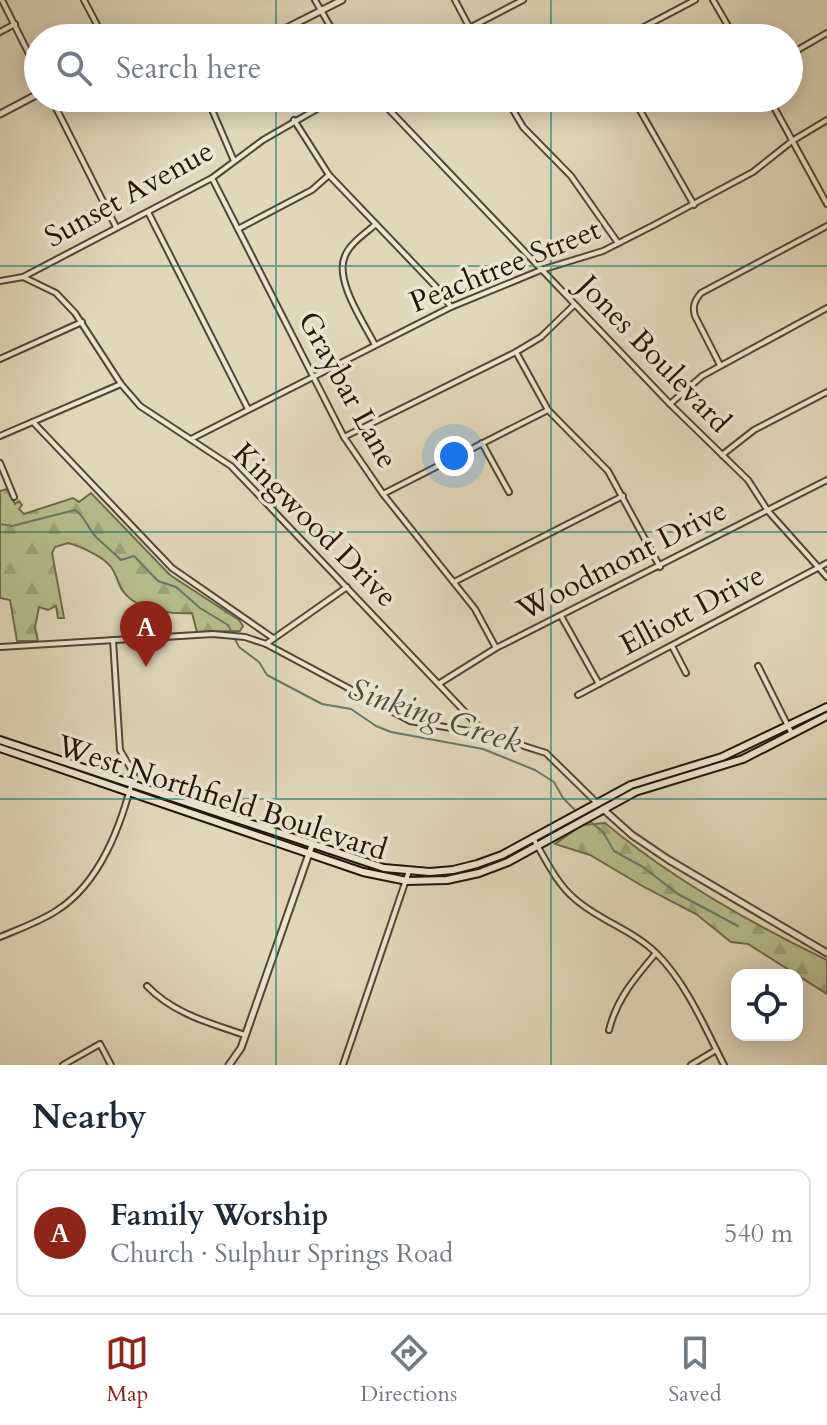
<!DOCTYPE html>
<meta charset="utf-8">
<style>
:root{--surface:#fff;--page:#f2f2f3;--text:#1f2937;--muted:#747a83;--line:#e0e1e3;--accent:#8f2418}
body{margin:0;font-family:Cardo,serif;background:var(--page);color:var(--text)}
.controls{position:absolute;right:24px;bottom:24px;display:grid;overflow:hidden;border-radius:16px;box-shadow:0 4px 20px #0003}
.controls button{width:72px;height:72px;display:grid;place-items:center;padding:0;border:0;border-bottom:2px solid var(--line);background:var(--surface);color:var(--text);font:40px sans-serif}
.you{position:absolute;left:454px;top:456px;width:28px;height:28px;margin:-20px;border:6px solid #fff;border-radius:50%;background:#1a73e8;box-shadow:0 0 0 12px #1a73e833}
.badge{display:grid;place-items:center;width:52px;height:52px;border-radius:50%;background:var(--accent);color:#fff;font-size:26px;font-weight:700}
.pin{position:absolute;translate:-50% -66px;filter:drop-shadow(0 2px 4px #0008)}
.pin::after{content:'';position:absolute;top:42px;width:28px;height:24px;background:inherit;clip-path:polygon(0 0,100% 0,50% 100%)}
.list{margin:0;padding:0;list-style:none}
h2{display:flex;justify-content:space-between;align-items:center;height:104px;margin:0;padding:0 32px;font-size:34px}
h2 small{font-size:26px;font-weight:400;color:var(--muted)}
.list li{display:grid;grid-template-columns:52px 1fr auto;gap:24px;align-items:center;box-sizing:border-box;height:128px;margin:0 16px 16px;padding:0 16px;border:2px solid var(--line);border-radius:16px}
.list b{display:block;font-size:30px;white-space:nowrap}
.list p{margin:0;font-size:26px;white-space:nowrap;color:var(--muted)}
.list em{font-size:26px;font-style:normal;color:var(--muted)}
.icon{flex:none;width:44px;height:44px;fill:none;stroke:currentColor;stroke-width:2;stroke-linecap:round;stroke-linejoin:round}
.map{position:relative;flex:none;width:827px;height:1065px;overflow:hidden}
.search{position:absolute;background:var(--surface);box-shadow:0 4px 20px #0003;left:24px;right:24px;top:24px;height:88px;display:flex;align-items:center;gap:20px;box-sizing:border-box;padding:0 28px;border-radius:44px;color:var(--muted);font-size:30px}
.sheet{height:248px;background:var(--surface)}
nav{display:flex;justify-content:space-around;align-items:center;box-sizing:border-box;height:112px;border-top:2px solid var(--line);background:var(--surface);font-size:22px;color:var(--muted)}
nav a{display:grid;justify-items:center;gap:4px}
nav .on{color:var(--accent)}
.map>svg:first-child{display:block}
</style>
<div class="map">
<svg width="827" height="1065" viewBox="0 0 827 1065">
<defs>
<pattern id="forest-firs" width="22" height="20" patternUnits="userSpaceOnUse" patternTransform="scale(2)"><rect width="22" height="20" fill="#b7be8d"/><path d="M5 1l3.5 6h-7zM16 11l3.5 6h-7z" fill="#9da378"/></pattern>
</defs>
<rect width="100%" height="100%" fill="#e1d8ba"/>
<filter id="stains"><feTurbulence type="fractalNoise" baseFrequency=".0025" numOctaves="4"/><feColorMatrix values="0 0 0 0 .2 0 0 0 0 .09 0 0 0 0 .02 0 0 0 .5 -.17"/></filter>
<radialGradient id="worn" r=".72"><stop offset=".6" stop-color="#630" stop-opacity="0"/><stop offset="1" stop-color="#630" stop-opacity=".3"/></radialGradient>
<g fill="url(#forest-firs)" stroke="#6e6a48" stroke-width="2">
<path d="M 7,489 L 15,504 L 19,501 L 22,505 L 19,509 L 24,514 L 73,498 L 79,502 L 91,493 L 170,575 L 239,620 L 243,626 L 240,631 L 197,632 L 192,613 C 169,614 137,611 122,590 C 118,583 116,574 111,567 C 104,557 80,546 68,543 L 55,547 L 52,553 L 64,618 L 58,618 L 56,606 L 48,610 L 39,607 L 35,627 L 38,641 L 17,641 L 10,600 L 0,598 L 0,491 Z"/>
<path d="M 605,823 C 671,878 750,923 827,960 L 827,994 L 748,944 L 731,942 L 696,914 L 644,887 L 590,855 L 555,844 L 582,825 Z"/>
</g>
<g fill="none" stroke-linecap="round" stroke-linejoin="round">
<g stroke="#687868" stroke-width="2">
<path d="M 0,524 L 12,526 L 75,510 C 86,517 87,528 96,537 C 104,545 113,552 121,560 L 134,556 L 158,581 L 176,587 L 200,608 L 228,625 L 239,647 L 259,662 L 267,675 L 322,704 L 351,709 L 376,726 L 391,732 L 483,749 L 535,770 L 554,782 L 563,798 L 576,811"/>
<path d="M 581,814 L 603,832 L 614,851 L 643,867 L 678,894 L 738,926"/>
</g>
<defs>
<g id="minor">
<path d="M 2,0 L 38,72"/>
<path d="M 84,0 L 104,38"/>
<path d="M 315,0 L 337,38"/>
<path d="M 455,0 L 475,38"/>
<path d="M 713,0 L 735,38"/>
<path d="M 0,32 L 15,24"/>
<path d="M 450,38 L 523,0"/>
<path d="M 623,38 L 695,0"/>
<path d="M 789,55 L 827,33"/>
<path d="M 51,98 L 116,227"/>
<path d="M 207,98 L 234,161"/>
<path d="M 378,98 L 670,404 L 748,480 L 768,511 L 827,577"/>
<path d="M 506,98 L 523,127 L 571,176 L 618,243"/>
<path d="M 633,98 L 694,205"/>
<path d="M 769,98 L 827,204"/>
<path d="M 509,104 L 520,98"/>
<path d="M 294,120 L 329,175 L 440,291 L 451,307"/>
<path d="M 212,178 L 344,437 L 383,494 L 475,609 L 496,648"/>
<path d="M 148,212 L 248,409"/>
<path d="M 238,229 L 312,190 L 329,175"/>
<path d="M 23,277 L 212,178 L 263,140 L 336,98"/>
<path d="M 0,281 L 23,277 L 56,293 L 75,313 L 121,384 L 140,406 L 231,466 L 486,734"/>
<path d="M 375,345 C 364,323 334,280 345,256 C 350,243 366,233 376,224"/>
<path d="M 516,352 L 548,410 L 608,471 L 660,567"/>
<path d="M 0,359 L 82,322"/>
<path d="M 720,365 L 695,316 C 692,306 695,300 701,293 L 827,226"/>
<path d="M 670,404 L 702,376 L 827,308"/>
<path d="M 33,422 L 172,568 L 273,638"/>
<path d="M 0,436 L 121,384"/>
<path d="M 344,437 L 516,352 L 541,337 L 574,305"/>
<path d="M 191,439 L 451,307 L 541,270 L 603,251 L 656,224 L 753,172 L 792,141 L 827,120"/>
<path d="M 482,443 L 509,492"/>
<path d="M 722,455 L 754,430 L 827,392"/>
<path d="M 0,463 L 14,497"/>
<path d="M 383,494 L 548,410"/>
<path d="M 454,582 L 623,496"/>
<path d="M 561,616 L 599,684"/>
<path d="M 266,644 L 347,587"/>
<path d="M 672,646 L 686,673"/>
<path d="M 0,647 L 213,634 L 245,637 L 266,644 L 410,721 L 486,734 L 546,753 L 597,803"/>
<path d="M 758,666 L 792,734"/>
<path d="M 440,683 L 496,648 L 827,480"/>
<path d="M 578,695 L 827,563"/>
<path d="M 533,838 C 546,860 556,883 575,899 C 600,921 633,930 657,954 C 687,984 705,1028 724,1065"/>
<path d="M 0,937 C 19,929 39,922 56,911 C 101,883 122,823 134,774 L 120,750 L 113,640"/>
<path d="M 147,986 C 174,1014 210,1023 245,1035"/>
<path d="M 609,1030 C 617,998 635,978 656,953"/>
<path d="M 63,1065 L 100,1044 L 111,1065"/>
<path d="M 343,1065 L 409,871"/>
<path d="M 691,1065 L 716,1050"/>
</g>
<g id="tertiary">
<path d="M 267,38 L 342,0"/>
<path d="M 0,114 L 38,94"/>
<path d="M 603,809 L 632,835 L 669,860 L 827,953"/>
<path d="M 229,1065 L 241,1048 L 312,845"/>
</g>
<g id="secondary">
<path d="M 0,740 L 384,868 L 430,872 L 453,870 L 477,864 L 502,855 L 631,785 L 722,757 L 827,707"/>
<path d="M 0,748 L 363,872 L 407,881 L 447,880 L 479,873 L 508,862 L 635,792 L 743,759 L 827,716"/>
</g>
</defs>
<use href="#minor" stroke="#544630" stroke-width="8"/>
<use href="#tertiary" stroke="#544630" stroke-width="9"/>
<use href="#secondary" stroke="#251602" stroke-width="10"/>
<use href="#minor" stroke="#ece6d2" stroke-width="4"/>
<use href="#tertiary" stroke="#ece6d2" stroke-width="5"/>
<use href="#secondary" stroke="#ece6d2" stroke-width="6"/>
</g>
<path fill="none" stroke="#0f766e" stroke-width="2" stroke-opacity="0.55" d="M 276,0 L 276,38M 551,0 L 551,38M 276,98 L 276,1065M 551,98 L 551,1065M 0,266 L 827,266M 0,532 L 827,532M 0,799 L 827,799"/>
<g text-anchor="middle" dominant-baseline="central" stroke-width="7" stroke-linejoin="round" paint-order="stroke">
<g font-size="30" fill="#251602" stroke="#ece6d2">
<text transform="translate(129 194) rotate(-29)">Sunset Avenue</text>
<text transform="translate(505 266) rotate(-22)">Peachtree Street</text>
<text transform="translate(654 354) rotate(46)">Jones Boulevard</text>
<text transform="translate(348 390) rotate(61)">Graybar Lane</text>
<text transform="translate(315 525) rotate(45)">Kingwood Drive</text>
<text transform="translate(622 560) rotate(-27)">Woodmont Drive</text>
<text transform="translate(692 610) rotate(-28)">Elliott Drive</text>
<text transform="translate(222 798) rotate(18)">West Northfield Boulevard</text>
</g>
<g font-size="32" font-style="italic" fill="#4c4f3e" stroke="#ece6d2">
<text transform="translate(435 716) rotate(18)">Sinking Creek</text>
</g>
</g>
<rect width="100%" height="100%" filter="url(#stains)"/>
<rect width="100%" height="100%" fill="url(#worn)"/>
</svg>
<div class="controls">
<button><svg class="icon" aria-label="locate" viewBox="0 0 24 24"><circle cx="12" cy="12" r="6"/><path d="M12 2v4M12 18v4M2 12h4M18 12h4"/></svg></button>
</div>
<div class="you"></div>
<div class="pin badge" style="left:146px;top:667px">A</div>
<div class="search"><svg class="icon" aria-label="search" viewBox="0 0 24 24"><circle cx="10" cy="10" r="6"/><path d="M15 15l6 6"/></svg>Search here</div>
</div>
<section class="sheet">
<h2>Nearby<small></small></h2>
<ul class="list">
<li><span class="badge">A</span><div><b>Family Worship</b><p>Church · Sulphur Springs Road</p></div><em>540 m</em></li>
</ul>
</section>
<nav>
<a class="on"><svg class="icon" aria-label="map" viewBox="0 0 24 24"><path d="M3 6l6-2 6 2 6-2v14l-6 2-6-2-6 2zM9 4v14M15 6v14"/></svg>Map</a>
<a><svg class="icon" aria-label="directions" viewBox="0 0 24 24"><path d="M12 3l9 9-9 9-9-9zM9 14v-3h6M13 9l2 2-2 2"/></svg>Directions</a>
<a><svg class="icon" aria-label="saved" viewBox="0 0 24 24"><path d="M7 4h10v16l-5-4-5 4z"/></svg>Saved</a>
</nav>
